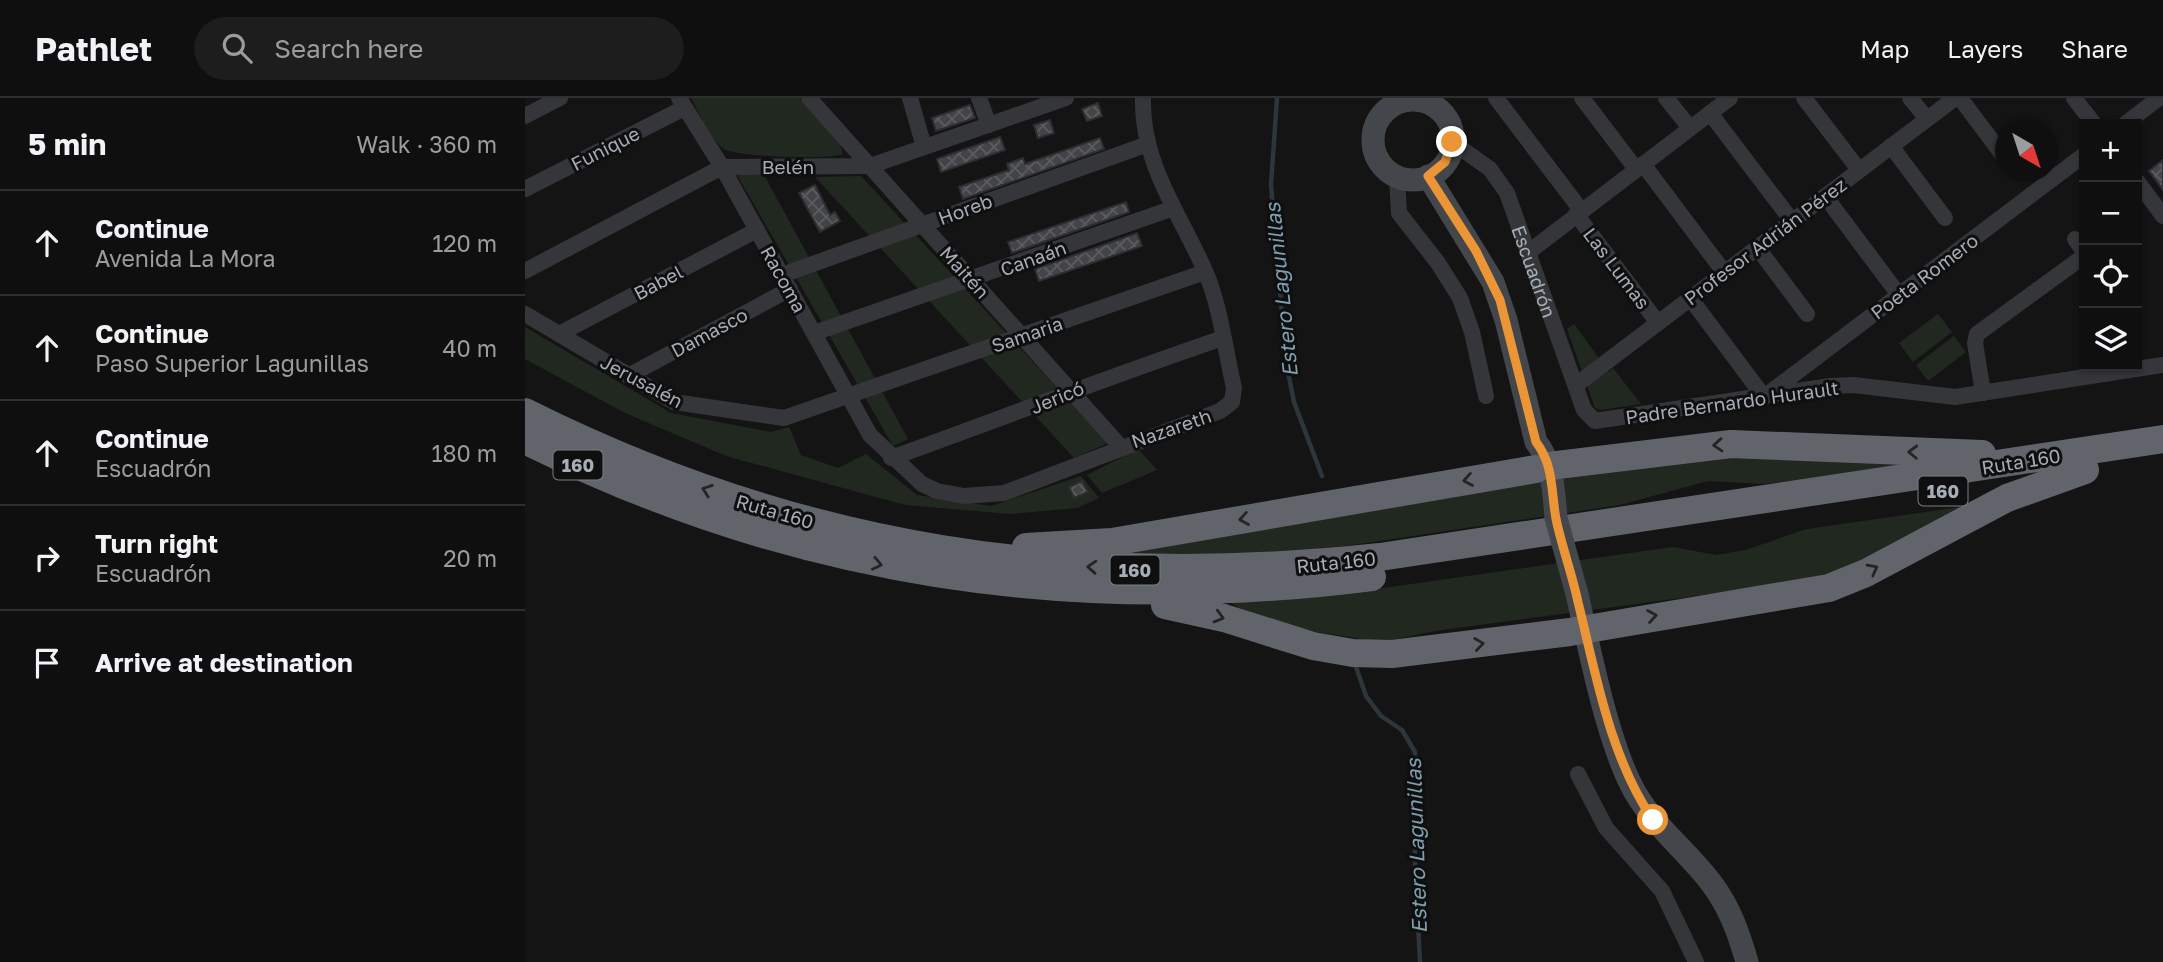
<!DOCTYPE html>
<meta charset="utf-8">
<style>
:root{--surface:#0f0f10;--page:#1d1d1e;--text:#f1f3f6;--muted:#9b9c9f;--line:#2f2f30}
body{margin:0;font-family:"Golos Text",sans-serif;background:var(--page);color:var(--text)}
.controls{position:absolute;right:21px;top:21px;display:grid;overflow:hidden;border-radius:0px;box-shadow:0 2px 5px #0004}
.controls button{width:63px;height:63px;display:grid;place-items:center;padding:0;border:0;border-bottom:2px solid var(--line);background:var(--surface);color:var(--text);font:35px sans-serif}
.compass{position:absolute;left:1470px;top:21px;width:63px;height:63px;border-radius:50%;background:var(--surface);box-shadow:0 2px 5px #0004;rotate:141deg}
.stop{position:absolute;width:21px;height:21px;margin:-16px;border:5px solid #eb9536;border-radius:50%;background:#fff}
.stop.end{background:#eb9536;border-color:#fff;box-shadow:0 2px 7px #0008}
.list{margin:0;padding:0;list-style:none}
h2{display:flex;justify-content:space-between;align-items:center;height:91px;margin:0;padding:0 28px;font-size:30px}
h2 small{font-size:23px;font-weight:400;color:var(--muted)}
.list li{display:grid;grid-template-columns:46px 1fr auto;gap:21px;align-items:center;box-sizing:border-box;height:105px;padding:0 28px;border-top:2px solid var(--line)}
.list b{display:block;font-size:26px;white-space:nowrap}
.list p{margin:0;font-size:23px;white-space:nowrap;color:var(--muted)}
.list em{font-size:23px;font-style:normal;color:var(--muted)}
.icon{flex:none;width:38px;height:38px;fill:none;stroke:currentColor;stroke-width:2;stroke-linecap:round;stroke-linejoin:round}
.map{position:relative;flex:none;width:1638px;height:864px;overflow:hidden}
header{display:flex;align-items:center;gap:42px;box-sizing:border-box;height:98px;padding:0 35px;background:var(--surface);border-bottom:2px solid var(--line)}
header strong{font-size:33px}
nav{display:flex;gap:38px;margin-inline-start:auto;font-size:24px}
.search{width:490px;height:63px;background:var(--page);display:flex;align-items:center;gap:18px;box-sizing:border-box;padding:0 24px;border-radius:38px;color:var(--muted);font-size:26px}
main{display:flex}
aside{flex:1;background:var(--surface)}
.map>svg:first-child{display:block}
</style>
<header>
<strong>Pathlet</strong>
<div class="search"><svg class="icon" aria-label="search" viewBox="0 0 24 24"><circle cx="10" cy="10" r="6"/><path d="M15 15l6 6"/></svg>Search here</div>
<nav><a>Map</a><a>Layers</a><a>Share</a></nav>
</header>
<main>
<aside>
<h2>5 min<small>Walk · 360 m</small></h2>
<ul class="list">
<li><svg class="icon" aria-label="ahead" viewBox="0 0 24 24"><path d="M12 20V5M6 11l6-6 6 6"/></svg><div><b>Continue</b><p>Avenida La Mora</p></div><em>120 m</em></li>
<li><svg class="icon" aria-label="ahead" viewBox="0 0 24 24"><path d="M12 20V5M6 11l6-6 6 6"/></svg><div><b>Continue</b><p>Paso Superior Lagunillas</p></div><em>40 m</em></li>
<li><svg class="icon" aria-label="ahead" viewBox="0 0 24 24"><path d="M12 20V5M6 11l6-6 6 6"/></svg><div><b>Continue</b><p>Escuadrón</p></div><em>180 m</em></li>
<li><svg class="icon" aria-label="right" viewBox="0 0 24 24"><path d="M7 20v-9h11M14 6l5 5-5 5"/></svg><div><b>Turn right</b><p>Escuadrón</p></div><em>20 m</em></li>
<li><svg class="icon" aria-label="arrive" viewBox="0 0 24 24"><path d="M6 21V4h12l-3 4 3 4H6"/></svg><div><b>Arrive at destination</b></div></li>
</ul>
</aside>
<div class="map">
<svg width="1638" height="864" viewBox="0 0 1638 864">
<defs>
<pattern id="building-cross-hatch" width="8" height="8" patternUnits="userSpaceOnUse" patternTransform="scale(1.75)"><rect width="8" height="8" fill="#434448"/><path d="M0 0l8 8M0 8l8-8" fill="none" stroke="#5b5c60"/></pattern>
</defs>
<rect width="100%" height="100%" fill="#141415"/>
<g fill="#202820">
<path d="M 166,0 L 274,0 L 315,46 L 318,56 C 305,62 211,59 199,51 C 183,39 175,16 166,0 Z"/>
<path d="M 238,75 L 383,341 L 368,348 L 212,77 Z"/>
<path d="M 336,78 L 583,345 L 549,360 L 290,79 Z"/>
<path d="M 1413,216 L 1427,234 L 1388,264 L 1374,245 Z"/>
<path d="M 1049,226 L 1084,274 L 1088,270 L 1116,306 L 1076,312 L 1070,310 L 1042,231 Z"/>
<path d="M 0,229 L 146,315 L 246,334 L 264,329 L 276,357 L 313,370 L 341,356 L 392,397 L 466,408 L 556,378 L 574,400 L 552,410 L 485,416 L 380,407 L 201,358 L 100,315 L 0,261 Z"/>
<path d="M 1429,238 L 1441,254 L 1403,283 L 1391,267 Z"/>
<path d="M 613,351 L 632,372 L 577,395 L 562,377 Z"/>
<path d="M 1232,354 L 1421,365 L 1239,386 L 1183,383 L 1095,407 L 828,447 L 747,456 L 548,458 L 968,384 Z"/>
<path d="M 1463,405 L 1377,446 L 1290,482 L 910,533 L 857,544 L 786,533 L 714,510 L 705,504 L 844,492 L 1148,449 L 1191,457 L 1220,452 L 1282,431 Z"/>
</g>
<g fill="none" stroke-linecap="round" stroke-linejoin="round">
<g stroke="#2c363b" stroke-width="4.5">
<path d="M 752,0 L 746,87 L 761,264 L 769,304 L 797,378"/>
<path d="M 831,569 L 841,598 L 856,618 L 877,632 L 890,654 L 890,767 L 895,864"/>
</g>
</g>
<g fill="url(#building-cross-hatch)" stroke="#2e2e31" stroke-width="2">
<path d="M 573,5 L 577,18 L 562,23 L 557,11 Z"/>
<path d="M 445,7 L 450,20 L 411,33 L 407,20 Z"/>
<path d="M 525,22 L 529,35 L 513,40 L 509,27 Z"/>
<path d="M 475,39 L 480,52 L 416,74 L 412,61 Z"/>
<path d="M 575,40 L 579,51 L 438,101 L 434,89 L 484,72 L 482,66 L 498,60 L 500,66 Z"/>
<path d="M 1638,62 L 1638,92 L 1624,73 Z"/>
<path d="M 290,87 L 305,117 L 310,114 L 315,123 L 295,134 L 274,95 Z"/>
<path d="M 601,104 L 604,114 L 487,155 L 483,144 Z"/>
<path d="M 612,135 L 617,148 L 514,183 L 510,171 Z"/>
<path d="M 557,383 L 563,394 L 549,400 L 544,389 Z"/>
</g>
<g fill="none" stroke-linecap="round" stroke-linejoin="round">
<g stroke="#35363a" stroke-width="16">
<path d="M 154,0 L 197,69 L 345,337 L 397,386 L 412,393 L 439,398 L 479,395 L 695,313 L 707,304 L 709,290 C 700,252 696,211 681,175 C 656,117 616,66 618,0"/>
<path d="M 284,0 L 595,348"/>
<path d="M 385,0 L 399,49"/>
<path d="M 454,0 L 464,27"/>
<path d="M 971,0 L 1056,112"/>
<path d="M 1057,0 L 1111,71"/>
<path d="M 1141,0 L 1165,30"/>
<path d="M 1279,0 L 1334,72"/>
<path d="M 1385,0 L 1402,21"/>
<path d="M 1435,0 L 1480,60"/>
<path d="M 1549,0 L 1569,26"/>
<path d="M 1185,15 L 1267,123"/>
<path d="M 0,18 L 35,0"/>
<path d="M 1600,26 L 1634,0"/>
<path id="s1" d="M 927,44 L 965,71 L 982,95 L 1059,312 L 1070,323 L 1305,288 L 1329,287 L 1430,299 L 1638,267"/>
<path d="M 1366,48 L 1420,120"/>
<path d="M 1118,66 L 1199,174"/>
<path d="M 872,79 L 874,115 L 913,165 L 935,200 L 947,234 L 961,298"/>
<path d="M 1612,83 L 1638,118"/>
<path d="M 0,91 L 159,10"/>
<path d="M 1300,98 L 1374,197"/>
<path d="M 1051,116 L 1133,225"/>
<path d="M 1550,141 L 1559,154"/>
<path d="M 1232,149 L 1282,216"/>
<path d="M 1005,153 L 1205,0"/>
<path d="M 0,173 L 197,69 L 345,68 L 541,0"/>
<path d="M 257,177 L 623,46"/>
<path d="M 1165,200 L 1239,299 L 1559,57"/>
<path d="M 0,216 L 149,304 L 259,320 L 680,174"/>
<path d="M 289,235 L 646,111"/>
<path d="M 34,236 L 232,132"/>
<path d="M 103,278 L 265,191"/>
<path d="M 1051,287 L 1430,0"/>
<path d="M 1458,295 L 1450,245 L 1452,236 L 1559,158"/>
<path d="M 366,360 C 477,320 586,278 698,240"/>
<path d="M 1053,676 L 1081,730 L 1137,793 L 1171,864"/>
</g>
<g stroke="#43464a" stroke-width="23">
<circle cx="888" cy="42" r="40"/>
<path d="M 903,78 L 968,184 L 981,222 L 1011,344 C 1028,365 1029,394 1031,420"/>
<path d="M 1052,496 C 1065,553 1083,648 1111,696 C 1132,731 1163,754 1187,786 C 1205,810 1214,836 1222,864"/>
</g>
<g stroke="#61656b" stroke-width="28">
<path d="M 0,314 C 278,453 548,492 855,459 L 1638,341"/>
<path d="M 0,342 C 270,477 549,517 847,479"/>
<path d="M 1024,368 L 1206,346 L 1457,356"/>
<path d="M 501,449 L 587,444 L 1011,371"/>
<path d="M 640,507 L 699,520 L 788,548 L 828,555 L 867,556 L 1045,534 L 1304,490 L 1341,475 L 1482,400 L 1560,372"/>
</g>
<path stroke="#43464a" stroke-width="23" d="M 1031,420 L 1052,496"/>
</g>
<defs><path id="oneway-chevron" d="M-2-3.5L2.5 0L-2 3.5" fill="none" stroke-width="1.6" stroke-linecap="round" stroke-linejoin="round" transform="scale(1.75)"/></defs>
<g stroke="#242427">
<use href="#oneway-chevron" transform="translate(1193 347) rotate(176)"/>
<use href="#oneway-chevron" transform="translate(1388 354) rotate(-178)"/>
<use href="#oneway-chevron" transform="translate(943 382) rotate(170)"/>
<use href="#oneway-chevron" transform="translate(182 392) rotate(-160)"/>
<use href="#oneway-chevron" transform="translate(719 421) rotate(170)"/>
<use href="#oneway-chevron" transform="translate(352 466) rotate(12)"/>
<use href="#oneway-chevron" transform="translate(567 469) rotate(-176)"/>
<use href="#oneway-chevron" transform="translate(1348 471) rotate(-28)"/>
<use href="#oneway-chevron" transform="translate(1127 518) rotate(-9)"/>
<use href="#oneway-chevron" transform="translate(694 519) rotate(16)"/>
<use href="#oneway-chevron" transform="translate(954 546) rotate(-8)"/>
</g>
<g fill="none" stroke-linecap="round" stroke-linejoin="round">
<path stroke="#eb9536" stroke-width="9" d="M 927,44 L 920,64 L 903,78 L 951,153 L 975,202 L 1011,344 C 1029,367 1026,394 1031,421 C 1037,449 1047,476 1053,504 C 1071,577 1085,659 1128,722"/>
</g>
<g text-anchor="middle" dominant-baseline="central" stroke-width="6" stroke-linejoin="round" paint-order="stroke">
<g fill="#0f0f10" stroke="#797e84" stroke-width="2">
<rect x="28.5" y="352.5" width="49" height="29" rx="5"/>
<rect x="1393.5" y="378.5" width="49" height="29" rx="5"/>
<rect x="585.5" y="457.5" width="49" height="29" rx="5"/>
</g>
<g font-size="18" font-weight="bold" fill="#a6adb5">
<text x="53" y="367">160</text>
<text x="1418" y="393">160</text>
<text x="610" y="472">160</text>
</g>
<g font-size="19" fill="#a6adb5" stroke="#0f0f10">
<text transform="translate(80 50) rotate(-27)">Funique</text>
<text x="263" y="68">Belén</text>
<text transform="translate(440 111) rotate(-20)">Horeb</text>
<text transform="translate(1240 143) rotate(-37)">Profesor Adrián Pérez</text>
<text transform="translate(508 160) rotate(-20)">Canaán</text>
<text transform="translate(1092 170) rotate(53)">Las Lumas</text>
<text stroke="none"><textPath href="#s1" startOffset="159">Escuadrón</textPath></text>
<text transform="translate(440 174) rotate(48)">Maitén</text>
<text transform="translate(1399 178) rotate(-37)">Poeta Romero</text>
<text transform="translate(259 181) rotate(61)">Racoma</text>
<text transform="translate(133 184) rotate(-28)">Babel</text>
<text transform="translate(184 234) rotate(-28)">Damasco</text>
<text transform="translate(502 236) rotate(-19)">Samaria</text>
<text transform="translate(117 283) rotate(28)">Jerusalén</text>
<text transform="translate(532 299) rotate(-22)">Jericó</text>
<text transform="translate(1207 304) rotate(-8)">Padre Bernardo Hurault</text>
<text transform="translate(646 330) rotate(-19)">Nazareth</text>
<text transform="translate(1496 363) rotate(-9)">Ruta 160</text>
<text transform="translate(250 413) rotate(16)">Ruta 160</text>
<text transform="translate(811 464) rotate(-6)">Ruta 160</text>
</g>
<g font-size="21" font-style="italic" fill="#7e9faf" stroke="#0f0f10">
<text transform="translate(756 192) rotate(-96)">Estero Lagunillas</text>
<text transform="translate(891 748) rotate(-92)">Estero Lagunillas</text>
</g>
</g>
</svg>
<div class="controls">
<button>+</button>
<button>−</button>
<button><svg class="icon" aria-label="locate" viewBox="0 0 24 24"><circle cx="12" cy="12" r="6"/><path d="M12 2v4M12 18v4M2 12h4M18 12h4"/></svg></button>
<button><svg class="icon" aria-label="layers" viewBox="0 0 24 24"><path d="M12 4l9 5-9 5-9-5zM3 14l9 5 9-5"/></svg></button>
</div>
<svg class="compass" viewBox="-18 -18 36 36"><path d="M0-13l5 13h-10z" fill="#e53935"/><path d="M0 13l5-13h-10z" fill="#9b9c9f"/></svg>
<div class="stop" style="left:1128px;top:722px"></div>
<div class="stop end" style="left:927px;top:44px"></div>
</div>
</main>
